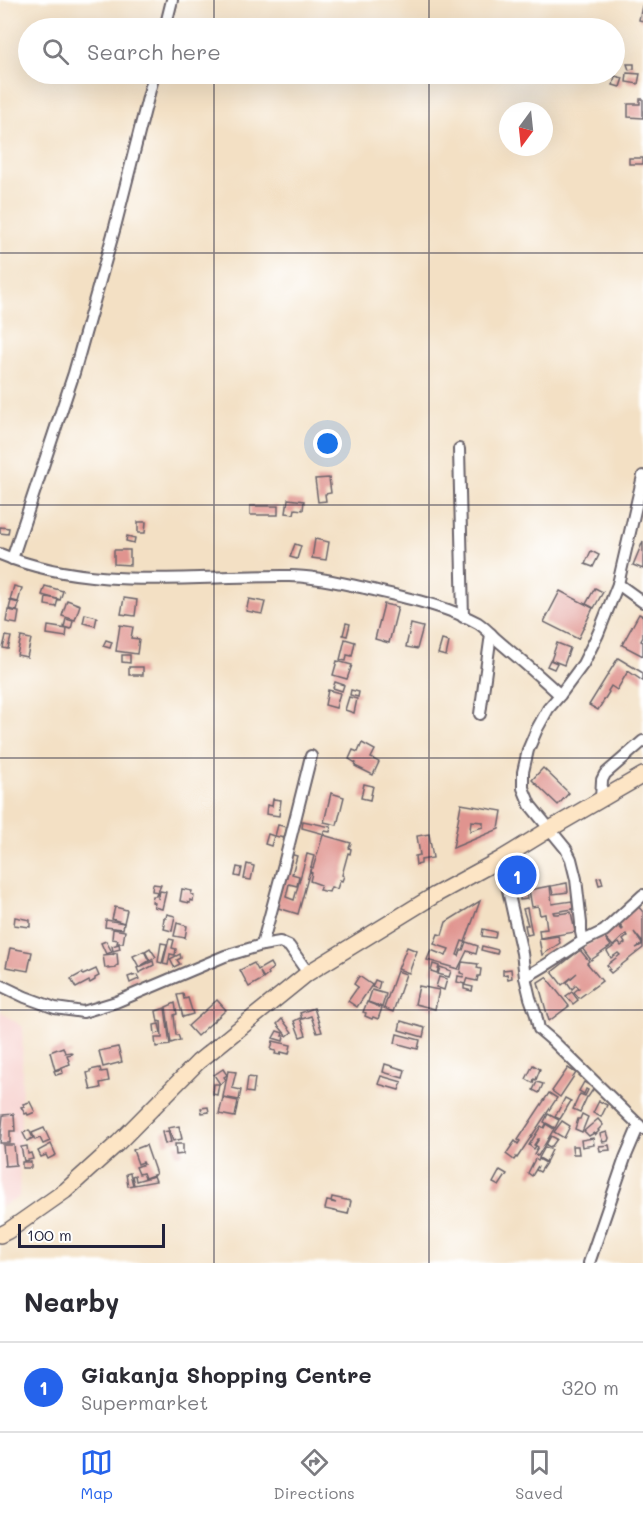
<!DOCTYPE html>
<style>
:root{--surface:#fff;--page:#f2f2f3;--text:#2b2b33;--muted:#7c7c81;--line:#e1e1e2;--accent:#2563eb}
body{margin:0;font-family:Mali,sans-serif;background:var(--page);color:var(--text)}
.compass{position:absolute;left:499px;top:102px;width:54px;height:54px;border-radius:50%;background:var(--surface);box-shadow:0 6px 24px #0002;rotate:195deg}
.scale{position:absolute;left:18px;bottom:15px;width:147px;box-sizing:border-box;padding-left:6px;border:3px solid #22223b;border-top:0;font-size:16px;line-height:21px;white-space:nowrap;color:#22223b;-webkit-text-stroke:4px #fff;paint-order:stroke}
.you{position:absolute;left:328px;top:444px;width:21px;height:21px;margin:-15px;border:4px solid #fff;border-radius:50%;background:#1a73e8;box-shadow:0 0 0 9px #1a73e833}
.badge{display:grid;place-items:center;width:39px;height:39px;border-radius:50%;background:var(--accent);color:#fff;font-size:20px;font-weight:700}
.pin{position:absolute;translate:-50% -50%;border:3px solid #fff;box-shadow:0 2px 6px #0006}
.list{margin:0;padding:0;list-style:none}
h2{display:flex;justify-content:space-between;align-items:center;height:78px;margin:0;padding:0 24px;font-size:26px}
h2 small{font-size:20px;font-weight:400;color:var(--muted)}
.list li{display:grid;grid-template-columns:39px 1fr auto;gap:18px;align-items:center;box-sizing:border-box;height:90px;padding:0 24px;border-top:2px solid var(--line)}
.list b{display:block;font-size:22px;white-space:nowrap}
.list p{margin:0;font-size:20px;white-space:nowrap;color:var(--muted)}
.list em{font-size:20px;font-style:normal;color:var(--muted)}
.icon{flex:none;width:33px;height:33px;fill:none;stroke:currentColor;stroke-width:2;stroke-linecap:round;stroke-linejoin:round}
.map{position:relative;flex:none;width:643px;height:1263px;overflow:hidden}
.search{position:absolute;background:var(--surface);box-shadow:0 6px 24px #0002;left:18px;right:18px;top:18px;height:66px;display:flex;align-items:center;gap:15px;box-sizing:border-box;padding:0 21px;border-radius:33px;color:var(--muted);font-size:22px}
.sheet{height:168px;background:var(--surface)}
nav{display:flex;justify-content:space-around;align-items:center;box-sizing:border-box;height:84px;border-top:2px solid var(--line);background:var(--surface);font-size:16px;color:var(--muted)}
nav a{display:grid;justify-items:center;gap:3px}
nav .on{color:var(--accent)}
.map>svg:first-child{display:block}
</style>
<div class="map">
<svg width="643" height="1263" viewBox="0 0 643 1263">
<rect width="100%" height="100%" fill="#fff"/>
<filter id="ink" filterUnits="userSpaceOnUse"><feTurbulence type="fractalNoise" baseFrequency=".0167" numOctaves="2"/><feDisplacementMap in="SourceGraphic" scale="12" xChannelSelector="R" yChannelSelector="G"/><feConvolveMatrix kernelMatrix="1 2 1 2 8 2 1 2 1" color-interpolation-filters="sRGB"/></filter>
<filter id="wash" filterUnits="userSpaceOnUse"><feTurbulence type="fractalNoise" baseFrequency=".008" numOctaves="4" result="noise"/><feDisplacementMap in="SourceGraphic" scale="24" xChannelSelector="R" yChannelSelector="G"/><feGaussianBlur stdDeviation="1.35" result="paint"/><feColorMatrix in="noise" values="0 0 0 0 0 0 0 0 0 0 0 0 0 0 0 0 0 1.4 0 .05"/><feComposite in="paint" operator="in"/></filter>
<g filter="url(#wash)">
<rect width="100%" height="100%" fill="#f3e0c4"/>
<path fill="#f7d0cd" d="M 0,1011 L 23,1027 L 19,1197 L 0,1207 Z"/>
<g id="blocks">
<g fill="#e0948f" fill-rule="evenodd">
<path d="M 642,6 L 643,6 L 643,21 L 639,20 Z"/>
<path d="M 627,64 L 634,64 L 634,69 L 629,70 Z"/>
<path d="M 627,73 L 640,74 L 638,84 L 626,82 Z"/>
<path d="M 615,76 L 623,78 L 620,87 L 613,85 Z"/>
<path d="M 640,99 L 643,99 L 643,118 L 628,117 L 628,104 L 640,104 Z"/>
<rect x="629" y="158" width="14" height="6"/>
<path d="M 329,478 L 331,493 L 325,494 L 326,501 L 318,502 L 315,479 Z"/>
<path d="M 288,499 L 304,501 L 303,510 L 295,509 L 294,514 L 286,513 Z"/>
<rect x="250" y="506" width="28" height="9"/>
<path d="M 138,522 L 146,522 L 145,533 L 138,533 Z"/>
<path d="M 0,527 L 9,528 L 8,534 L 0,533 Z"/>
<path d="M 127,536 L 135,538 L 134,543 L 126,541 Z"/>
<path d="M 315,539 L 329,542 L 326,560 L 312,558 Z"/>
<path d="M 643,541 L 643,569 L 633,565 Z"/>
<path d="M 295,544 L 301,546 L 297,559 L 290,557 Z"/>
<path d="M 114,550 L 130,550 L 130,565 L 114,564 Z"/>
<path d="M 591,551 L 599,555 L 593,567 L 585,564 Z"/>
<path d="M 14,586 L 22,588 L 18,602 L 10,600 Z"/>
<path d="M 45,586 L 63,591 L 60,600 L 42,595 Z"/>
<path d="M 595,588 L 603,592 L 594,608 L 586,604 Z"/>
<path d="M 560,591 L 593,608 L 578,639 L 544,622 Z"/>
<path d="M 46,597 L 58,599 L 56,607 L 45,605 Z"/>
<path d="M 124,598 L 137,600 L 135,616 L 121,614 Z"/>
<path d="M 249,599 L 265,602 L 262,614 L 246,611 Z"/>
<path d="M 67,600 L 80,605 L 75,620 L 62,616 Z"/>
<path d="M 11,601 L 19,603 L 17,611 L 9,609 Z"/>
<path d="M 384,604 L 398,607 L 389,643 L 375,639 Z"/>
<path d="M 8,610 L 19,612 L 17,624 L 6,622 Z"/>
<path d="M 85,614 L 97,617 L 95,626 L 83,623 Z"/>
<path d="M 639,614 L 643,616 L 643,637 L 641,641 L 643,642 L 643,656 L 622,645 Z"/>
<path d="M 66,619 L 73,621 L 71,629 L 64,627 Z"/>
<path d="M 346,623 L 350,624 L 347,636 L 343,635 Z"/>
<path d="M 411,624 L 423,627 L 417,649 L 406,647 Z"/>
<path d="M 120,625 L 133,627 L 131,638 L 139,639 L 137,654 L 116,651 Z"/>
<path d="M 48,626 L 67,629 L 66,637 L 47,634 Z"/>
<path d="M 6,636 L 11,637 L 8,649 L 3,648 Z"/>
<path d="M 21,637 L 31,639 L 27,657 L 17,655 Z"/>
<path d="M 345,639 L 355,642 L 352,656 L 347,655 L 346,661 L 340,660 Z"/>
<path d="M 106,640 L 112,642 L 110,648 L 103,646 Z"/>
<path d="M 442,640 L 449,642 L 446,656 L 438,654 Z"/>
<path d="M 557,643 L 570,648 L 564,665 L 551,660 Z"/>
<path d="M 122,655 L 130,655 L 130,663 L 122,662 Z"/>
<path d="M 618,658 L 643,673 L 643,681 L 628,671 L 617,690 L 611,686 L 608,691 L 609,692 L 598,710 L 589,705 Z"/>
<path d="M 550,660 L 557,663 L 554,669 L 547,666 Z"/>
<path d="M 337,661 L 352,665 L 347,679 L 333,675 Z"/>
<rect x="129" y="667" width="14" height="8"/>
<path d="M 335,682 L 344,685 L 342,691 L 333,688 Z"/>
<path d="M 328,690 L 340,693 L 336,708 L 325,705 Z"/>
<path d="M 351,690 L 359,692 L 358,697 L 350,695 Z"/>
<path d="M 349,697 L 357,699 L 354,713 L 345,710 Z"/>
<path d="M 362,743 L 375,750 L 371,758 L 379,762 L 373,775 L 355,766 L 356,763 L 349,759 L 353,750 L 358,752 Z"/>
<path d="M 543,768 L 569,793 L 558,805 L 532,780 Z"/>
<path d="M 364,784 L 373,786 L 370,800 L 361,798 Z"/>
<path d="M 331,793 L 344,797 L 337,825 L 324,822 Z"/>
<path d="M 273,799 L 281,800 L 279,816 L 266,814 L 267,805 L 272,806 Z"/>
<path d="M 461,804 L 502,811 L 499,829 L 453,848 ZM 471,821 L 483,822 L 483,827 L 470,831 Z"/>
<path d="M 303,821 L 331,827 L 330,832 L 324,831 L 324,834 L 302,828 Z"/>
<path d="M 278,825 L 287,827 L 284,838 L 275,836 Z"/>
<path d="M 268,834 L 274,836 L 271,846 L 265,844 Z"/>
<path d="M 429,834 L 433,858 L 421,860 L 421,864 L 416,865 L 415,856 L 420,855 L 417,836 Z"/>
<path d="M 323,835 L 351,843 L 349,848 L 351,849 L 350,854 L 348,853 L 342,875 L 344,876 L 342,881 L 340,880 L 337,889 L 331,887 L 329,892 L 319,890 L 321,885 L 310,881 L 312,873 L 310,872 L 311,867 L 313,868 Z"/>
<path d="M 290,854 L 297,856 L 292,874 L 299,876 L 297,886 L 289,884 L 286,897 L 294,900 L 307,854 L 314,856 L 298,914 L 275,907 Z"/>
<path d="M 247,864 L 254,866 L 251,880 L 244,879 Z"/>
<path d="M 237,867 L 242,868 L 240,877 L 235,876 Z"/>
<path d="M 601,877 L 603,884 L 599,885 L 597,878 Z"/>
<path d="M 567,883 L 568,892 L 553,894 L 551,886 Z"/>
<path d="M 153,884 L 161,885 L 158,892 L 152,891 Z"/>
<path d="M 550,886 L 552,904 L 572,901 L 573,909 L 553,912 L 554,914 L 558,914 L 571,912 L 575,932 L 540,938 L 539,930 L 547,929 L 545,914 L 540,915 L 538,906 L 532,907 L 529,890 Z"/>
<path d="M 182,889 L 192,891 L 191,894 L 194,895 L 193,901 L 190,900 L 190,903 L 180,901 Z"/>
<path d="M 160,891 L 166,892 L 162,909 L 154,907 L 155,903 L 152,902 L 153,896 L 156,896 L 157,892 L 158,892 L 158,899 Z"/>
<path d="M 526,891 L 527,899 L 520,900 L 519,893 Z"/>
<path d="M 480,901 L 465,942 L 462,941 L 457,955 L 459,956 L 461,950 L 463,950 L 466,942 L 478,946 L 476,954 L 467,951 L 458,969 L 427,960 L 431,950 L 446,956 L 449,949 L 434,944 L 438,934 L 442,935 L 446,922 Z"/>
<path d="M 637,905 L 643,912 L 643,943 L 634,932 L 642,944 L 636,948 L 643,944 L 643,948 L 611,973 L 608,970 L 610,969 L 607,965 L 620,955 L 618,953 L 611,958 L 607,951 L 619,943 L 621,946 L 625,943 L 623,940 L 628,936 L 626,934 L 613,946 L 603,935 L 616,923 L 622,930 L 623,929 L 618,923 Z"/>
<path d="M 115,907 L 127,910 L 124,923 L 112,919 Z"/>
<path d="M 527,908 L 532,934 L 527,935 L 525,925 L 528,925 L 523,909 Z"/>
<path d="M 167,914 L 175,916 L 172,931 L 164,929 L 165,925 L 163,925 L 164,918 L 166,918 Z"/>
<path d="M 15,917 L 30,920 L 30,927 L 14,925 Z"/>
<path d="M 106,920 L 124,923 L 123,929 L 105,927 Z"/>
<path d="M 177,923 L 187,926 L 185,938 L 174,936 Z"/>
<path d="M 113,929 L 125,931 L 123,943 L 117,943 L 118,940 L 112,939 Z"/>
<path d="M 483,929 L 496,932 L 495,938 L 482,936 Z"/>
<path d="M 603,935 L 611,946 L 591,960 L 582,948 Z"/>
<path d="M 558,936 L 560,943 L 542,955 L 539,939 Z"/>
<path d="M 169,939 L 174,940 L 172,948 L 176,949 L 175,955 L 170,954 L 168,965 L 163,964 Z"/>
<path d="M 106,941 L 112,952 L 106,954 L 101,943 Z"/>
<path d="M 161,943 L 167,944 L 162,963 L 158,962 Z"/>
<path d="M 119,944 L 120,949 L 113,951 L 112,946 Z"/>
<path d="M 482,946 L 498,950 L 497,954 L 481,950 Z"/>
<path d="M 407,947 L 417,951 L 409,973 L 398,969 Z"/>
<path d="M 10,948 L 32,952 L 28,971 L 6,967 Z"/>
<path d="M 150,948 L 156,957 L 150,961 L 145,951 Z"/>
<path d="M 580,950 L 589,961 L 587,963 L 602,981 L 579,998 L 574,992 L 579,988 L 576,985 L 572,989 L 567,982 L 577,973 L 562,985 L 552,972 Z"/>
<path d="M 144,951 L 149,961 L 139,967 L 133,956 Z"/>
<path d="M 117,953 L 118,965 L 116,966 L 116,968 L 108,969 L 108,967 L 105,968 L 103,955 L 113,954 L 114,955 L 113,954 Z"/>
<path d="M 180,954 L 181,958 L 177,960 L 180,964 L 174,967 L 170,959 Z"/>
<path d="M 153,961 L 154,965 L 139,973 L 137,968 Z"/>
<path d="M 462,962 L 478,964 L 477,968 L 481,969 L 480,976 L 478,976 L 477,981 L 467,979 L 467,978 L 465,984 L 457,982 L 458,976 L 463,977 L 464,974 L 460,973 Z"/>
<path d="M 254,963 L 258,970 L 270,963 L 273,968 L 268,972 L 269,974 L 264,978 L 260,972 L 263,979 L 249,987 L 240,970 Z"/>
<path d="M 433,964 L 439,966 L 437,973 L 431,971 Z"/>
<path d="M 440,967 L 451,971 L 449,977 L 438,974 Z"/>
<path d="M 96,969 L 99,976 L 95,978 L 95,980 L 90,983 L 89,981 L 76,988 L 71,979 L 82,973 L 83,975 Z"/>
<path d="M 511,969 L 512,978 L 508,979 L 507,974 L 503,975 L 503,970 Z"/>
<path d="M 397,971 L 406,974 L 393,1012 L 384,1008 Z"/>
<path d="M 133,975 L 133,976 L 137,975 L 139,979 L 130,983 L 128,977 Z"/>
<path d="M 359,976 L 372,985 L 357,1007 L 348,1001 L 358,987 L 354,984 Z"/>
<path d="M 439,977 L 447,979 L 444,990 L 436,987 Z"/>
<path d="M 546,977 L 569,1006 L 549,1021 L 538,982 Z"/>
<path d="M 375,980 L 380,982 L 378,989 L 372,987 Z"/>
<path d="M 464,985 L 473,987 L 472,991 L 464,989 Z"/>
<path d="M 419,986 L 439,990 L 435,1009 L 415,1004 Z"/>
<path d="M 372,990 L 386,994 L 382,1007 L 368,1002 Z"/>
<path d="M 572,992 L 578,1000 L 573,1004 L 566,996 Z"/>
<path d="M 183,994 L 184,999 L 188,998 L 193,1014 L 183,1017 L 177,995 Z"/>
<path d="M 217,1000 L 226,1010 L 197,1036 L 188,1026 Z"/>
<path d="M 367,1002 L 382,1008 L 378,1019 L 373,1017 L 372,1019 L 365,1016 L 366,1013 L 363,1012 Z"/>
<path d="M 175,1003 L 177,1014 L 174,1015 L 176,1035 L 178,1035 L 180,1040 L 171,1043 L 166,1007 Z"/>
<path d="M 165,1008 L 170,1045 L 156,1047 L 155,1038 L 162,1038 L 161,1021 L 158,1022 L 156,1011 Z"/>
<path d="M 314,1008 L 322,1032 L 317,1033 L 311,1016 L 302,1019 L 300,1013 Z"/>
<path d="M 300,1018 L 306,1035 L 300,1037 L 294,1021 Z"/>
<path d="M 282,1019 L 292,1032 L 287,1036 L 277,1024 Z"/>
<path d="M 401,1021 L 425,1028 L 423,1037 L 399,1030 Z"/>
<path d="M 159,1024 L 161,1033 L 155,1034 L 154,1025 Z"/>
<path d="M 277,1031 L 283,1033 L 282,1036 L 284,1036 L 283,1041 L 273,1038 Z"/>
<path d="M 397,1034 L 420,1040 L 418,1049 L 395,1043 Z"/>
<path d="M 273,1041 L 291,1045 L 289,1054 L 281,1052 L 280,1055 L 275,1054 L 276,1051 L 271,1050 Z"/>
<path d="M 63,1047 L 65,1053 L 71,1052 L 72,1054 L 67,1055 L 70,1064 L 55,1070 L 50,1052 Z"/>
<path d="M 118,1047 L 122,1062 L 103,1067 L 99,1051 Z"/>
<path d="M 385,1064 L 405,1070 L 403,1078 L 383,1072 Z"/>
<path d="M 533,1065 L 540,1069 L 536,1080 L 534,1079 L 533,1083 L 526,1079 Z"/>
<path d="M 100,1068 L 101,1072 L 107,1071 L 109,1081 L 100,1083 L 101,1088 L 91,1090 L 87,1073 L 90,1072 L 90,1070 Z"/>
<path d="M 568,1068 L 576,1073 L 560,1097 L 552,1091 Z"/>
<path d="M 62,1069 L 63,1073 L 56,1075 L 54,1071 Z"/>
<path d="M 223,1069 L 227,1075 L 224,1077 L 226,1080 L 220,1084 L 214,1075 Z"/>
<path d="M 228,1071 L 236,1072 L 232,1088 L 241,1090 L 239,1100 L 223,1097 Z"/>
<path d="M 381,1076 L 402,1082 L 399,1090 L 378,1084 Z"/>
<path d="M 248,1077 L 255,1078 L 253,1093 L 246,1092 Z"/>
<path d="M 537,1082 L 543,1084 L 539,1093 L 533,1090 Z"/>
<path d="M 584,1082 L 594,1088 L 588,1097 L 587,1097 L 580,1112 L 573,1109 L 580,1094 L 585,1096 L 588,1090 L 586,1089 L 584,1094 L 579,1091 Z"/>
<path d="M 214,1084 L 219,1084 L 217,1095 L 213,1094 Z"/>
<path d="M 549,1093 L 557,1098 L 517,1158 L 516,1157 L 514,1160 L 506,1154 L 515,1141 L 518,1144 L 520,1141 L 518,1140 Z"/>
<path d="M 223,1098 L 238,1101 L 235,1117 L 219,1114 Z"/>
<path d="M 565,1098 L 571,1101 L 560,1119 L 555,1117 Z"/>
<path d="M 599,1101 L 607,1105 L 601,1117 L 593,1113 Z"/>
<path d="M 30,1102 L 35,1112 L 28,1115 L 27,1113 L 25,1114 L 21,1107 L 24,1106 L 23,1104 Z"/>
<path d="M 208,1107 L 209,1112 L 202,1113 L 201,1108 Z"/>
<path d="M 14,1114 L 15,1131 L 10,1131 L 10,1143 L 0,1143 L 3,1115 Z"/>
<path d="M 548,1114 L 559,1120 L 555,1128 L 544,1122 Z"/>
<path d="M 582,1114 L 588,1117 L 582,1132 L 575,1129 L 578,1119 L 580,1119 Z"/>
<path d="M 598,1119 L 603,1125 L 598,1130 L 599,1131 L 595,1135 L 594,1133 L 589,1136 L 584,1131 Z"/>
<path d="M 562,1121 L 570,1126 L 564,1138 L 554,1132 Z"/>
<path d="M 546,1124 L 554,1129 L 538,1156 L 534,1154 L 538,1147 L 535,1145 L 539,1139 L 538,1139 L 534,1145 L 536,1146 L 534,1149 L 529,1145 L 541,1126 L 544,1128 Z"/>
<path d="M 179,1126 L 182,1139 L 173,1141 L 168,1128 Z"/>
<path d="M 44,1128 L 50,1141 L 43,1144 L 40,1138 L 35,1140 L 32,1133 Z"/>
<path d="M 29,1130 L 33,1138 L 27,1141 L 23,1133 Z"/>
<path d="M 168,1131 L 171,1142 L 165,1144 L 162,1132 Z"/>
<path d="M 607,1132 L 609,1138 L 608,1141 L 603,1142 L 600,1134 Z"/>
<path d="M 551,1136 L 557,1139 L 552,1146 L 551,1146 L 550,1147 L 546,1145 Z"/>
<path d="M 593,1138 L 594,1145 L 582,1147 L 581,1140 Z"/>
<path d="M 51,1144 L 56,1155 L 48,1159 L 46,1155 L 41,1157 L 38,1151 Z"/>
<path d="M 175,1144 L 183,1144 L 183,1154 L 176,1155 Z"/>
<path d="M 3,1145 L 14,1145 L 16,1165 L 5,1166 Z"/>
<path d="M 146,1145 L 156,1174 L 145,1178 L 143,1173 L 139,1174 L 136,1167 L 144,1164 L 143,1162 L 138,1164 L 133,1150 Z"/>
<path d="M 609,1145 L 610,1150 L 600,1151 L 599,1146 Z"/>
<path d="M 27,1146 L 28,1154 L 31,1153 L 33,1159 L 24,1161 L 21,1147 Z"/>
<path d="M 572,1146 L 578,1146 L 579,1154 L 573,1154 Z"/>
<path d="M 545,1147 L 552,1150 L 546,1162 L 539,1158 Z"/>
<path d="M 535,1159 L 538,1161 L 539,1159 L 546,1163 L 540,1172 L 536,1170 L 538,1166 L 532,1176 L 528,1173 Z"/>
<rect x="22" y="1162" width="9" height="6"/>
<path d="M 500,1170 L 507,1174 L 499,1186 L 493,1183 Z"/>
<path d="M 130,1173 L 133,1185 L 128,1186 L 126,1174 Z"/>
<path d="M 135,1175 L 136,1181 L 154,1176 L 156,1181 L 134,1185 L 132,1176 Z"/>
<path d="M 332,1197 L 351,1201 L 348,1214 L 325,1209 L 327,1201 L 336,1203 L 331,1201 Z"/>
</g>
</g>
</g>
<g filter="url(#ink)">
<use href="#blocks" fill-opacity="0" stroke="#6b646b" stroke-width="1.5"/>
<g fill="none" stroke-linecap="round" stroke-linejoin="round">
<defs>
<g id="minor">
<path d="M 165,28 L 172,0"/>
<path d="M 459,449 L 463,617"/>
<path d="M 0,554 C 91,592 193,575 289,576 C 314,576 340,583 365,588 C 401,597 445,605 478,623 C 484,627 490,633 495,638 C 517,657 539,675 560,695"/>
<path d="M 12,559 L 74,373 L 115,227 L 154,74"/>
<path d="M 618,584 L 643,602"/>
<path d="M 480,714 L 491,634"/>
<path d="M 601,799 L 602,780 L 605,774 L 643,741"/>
<path d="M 501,859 L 522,953 L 525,977 L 530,998 L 536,1015 L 539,1029 L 553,1041 L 643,1129"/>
<path d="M 583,941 L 604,931 L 643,895"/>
<path d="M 262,945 L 284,864 L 311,756"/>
<path d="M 525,977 C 546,966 564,953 583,941 L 581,932 L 581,923 L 576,879 L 571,859 L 566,849 L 530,805 L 523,788 L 523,772 L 528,750 L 537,729 L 548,709 L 560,695 L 583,664 L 598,634 L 618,584 L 643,476"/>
<path d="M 0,985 L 25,997 L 55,1008 L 83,1012 L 116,1002 L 225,956 L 262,945 L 280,942 L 289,946 L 308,973"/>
<path d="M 589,1263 L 625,1158 L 639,1125"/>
</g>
<path id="secondary" d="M 0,1235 L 8,1231 L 65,1191 L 118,1143 L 198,1062 L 308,973 L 435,895 L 501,859 L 550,829 L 643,775"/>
</defs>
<use href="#minor" stroke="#6b646b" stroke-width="14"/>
<use href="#secondary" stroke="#6b646b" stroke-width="18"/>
<use href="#minor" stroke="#fff" stroke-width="10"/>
<use href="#secondary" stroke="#fde5c5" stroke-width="15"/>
</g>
</g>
<path fill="none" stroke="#22223b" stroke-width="1.5" stroke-opacity="0.55" d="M 214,0 L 214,28M 429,0 L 429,28M 214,74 L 214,1263M 429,74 L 429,1263M 0,253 L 643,253M 0,505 L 643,505M 0,758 L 643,758M 0,1010 L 643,1010"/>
</svg>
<svg class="compass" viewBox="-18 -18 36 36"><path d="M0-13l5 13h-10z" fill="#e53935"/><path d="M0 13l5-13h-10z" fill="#7c7c81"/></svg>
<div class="scale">100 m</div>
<div class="you"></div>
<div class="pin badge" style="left:517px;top:875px">1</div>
<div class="search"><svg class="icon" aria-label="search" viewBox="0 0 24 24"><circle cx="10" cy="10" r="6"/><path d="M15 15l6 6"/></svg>Search here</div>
</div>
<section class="sheet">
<h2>Nearby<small></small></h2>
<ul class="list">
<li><span class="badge">1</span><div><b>Giakanja Shopping Centre</b><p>Supermarket</p></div><em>320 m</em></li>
</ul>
</section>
<nav>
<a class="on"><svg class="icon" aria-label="map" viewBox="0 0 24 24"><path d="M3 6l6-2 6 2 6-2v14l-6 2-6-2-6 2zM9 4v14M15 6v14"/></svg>Map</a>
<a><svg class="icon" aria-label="directions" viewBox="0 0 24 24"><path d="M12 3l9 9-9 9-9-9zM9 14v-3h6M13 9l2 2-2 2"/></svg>Directions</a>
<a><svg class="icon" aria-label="saved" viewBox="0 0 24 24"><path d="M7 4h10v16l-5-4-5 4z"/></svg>Saved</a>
</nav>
